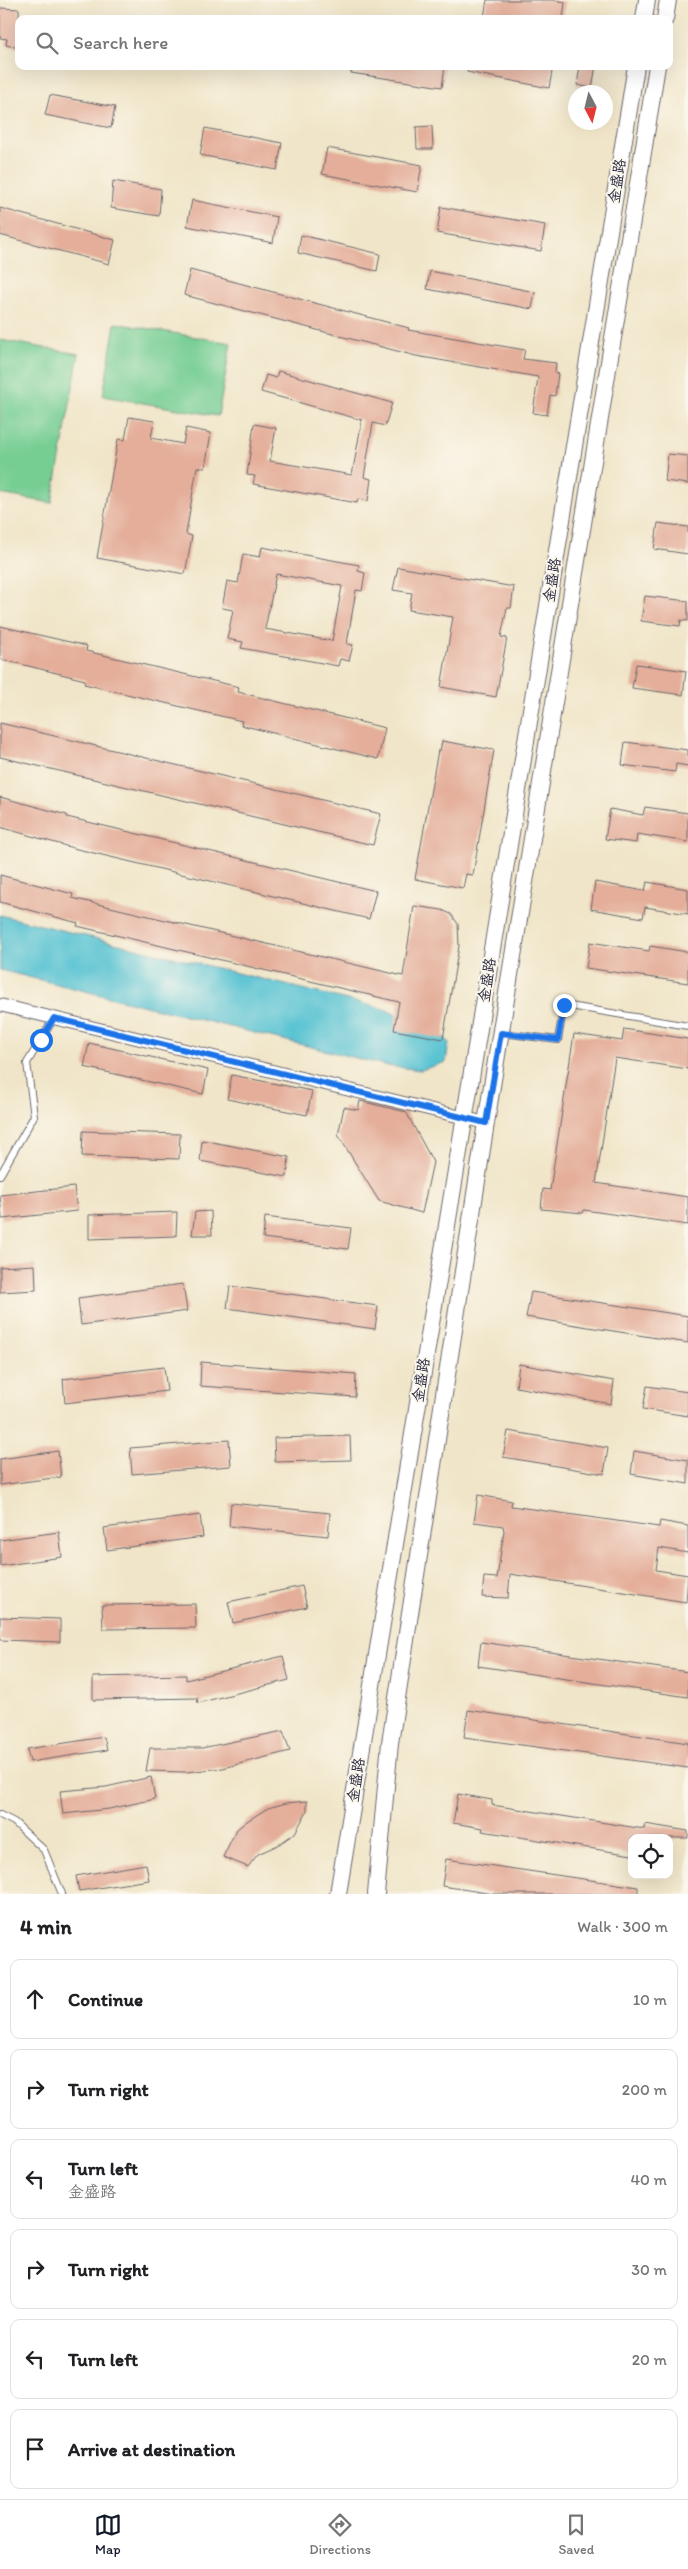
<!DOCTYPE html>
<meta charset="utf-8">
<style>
:root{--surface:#fff;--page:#f2f2f2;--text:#202124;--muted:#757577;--line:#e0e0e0;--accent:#111827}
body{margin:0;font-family:Itim,"LXGW WenKai TC",sans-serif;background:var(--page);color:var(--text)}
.controls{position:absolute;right:15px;bottom:15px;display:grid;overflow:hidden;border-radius:10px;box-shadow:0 5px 20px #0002}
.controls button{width:45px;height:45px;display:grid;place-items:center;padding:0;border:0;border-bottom:1px solid var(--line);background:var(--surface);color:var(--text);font:25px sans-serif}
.compass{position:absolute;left:568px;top:85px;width:45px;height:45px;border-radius:50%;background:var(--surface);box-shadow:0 5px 20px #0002;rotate:173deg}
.stop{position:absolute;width:15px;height:15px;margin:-11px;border:4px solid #1a73e8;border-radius:50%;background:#fff}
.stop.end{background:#1a73e8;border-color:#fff;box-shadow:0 1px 5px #0008}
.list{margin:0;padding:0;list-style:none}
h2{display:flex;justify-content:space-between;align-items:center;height:65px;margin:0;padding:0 20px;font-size:21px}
h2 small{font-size:16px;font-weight:400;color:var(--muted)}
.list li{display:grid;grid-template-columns:32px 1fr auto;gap:15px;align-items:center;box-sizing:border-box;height:80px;margin:0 10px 10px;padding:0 10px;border:1px solid var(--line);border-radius:10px}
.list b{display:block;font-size:19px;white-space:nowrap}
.list p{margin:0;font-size:16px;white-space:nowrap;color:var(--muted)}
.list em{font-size:16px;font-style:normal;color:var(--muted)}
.icon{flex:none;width:28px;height:28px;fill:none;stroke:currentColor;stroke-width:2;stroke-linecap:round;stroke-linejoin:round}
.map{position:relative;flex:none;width:688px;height:1894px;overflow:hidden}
.search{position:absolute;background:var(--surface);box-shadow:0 5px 20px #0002;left:15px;right:15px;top:15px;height:55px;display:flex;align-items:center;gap:12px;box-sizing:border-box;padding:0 18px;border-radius:10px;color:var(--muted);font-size:19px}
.sheet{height:605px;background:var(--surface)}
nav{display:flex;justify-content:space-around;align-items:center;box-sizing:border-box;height:70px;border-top:1px solid var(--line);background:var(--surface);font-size:14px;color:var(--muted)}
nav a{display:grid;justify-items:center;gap:2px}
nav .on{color:var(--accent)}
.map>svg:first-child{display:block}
</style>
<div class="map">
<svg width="688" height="1894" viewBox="0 0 688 1894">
<rect width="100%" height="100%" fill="#fbf7ec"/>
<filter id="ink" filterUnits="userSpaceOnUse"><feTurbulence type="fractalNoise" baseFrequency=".02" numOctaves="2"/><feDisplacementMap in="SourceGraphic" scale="10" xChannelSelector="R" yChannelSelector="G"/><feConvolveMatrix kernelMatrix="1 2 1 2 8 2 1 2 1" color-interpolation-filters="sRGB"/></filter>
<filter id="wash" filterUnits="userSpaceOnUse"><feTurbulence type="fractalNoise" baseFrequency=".0096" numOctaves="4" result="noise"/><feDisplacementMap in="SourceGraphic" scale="20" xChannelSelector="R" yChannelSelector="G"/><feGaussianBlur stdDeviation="1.12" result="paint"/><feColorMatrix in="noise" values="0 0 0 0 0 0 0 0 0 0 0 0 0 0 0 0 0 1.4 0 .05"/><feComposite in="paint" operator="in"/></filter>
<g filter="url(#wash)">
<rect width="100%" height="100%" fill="#f0e5c8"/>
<g fill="#76ce93" stroke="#4c7867">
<path d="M 115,323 L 231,343 L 218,416 L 103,396 Z"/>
<path d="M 0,340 L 79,354 L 52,503 L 0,494 Z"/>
</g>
<path fill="#57c2d2" stroke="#3c7286" d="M 0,915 L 384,1009 L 443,1036 L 449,1042 L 446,1062 L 421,1070 L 388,1066 L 0,970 Z"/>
<g id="blocks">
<g fill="#e4ae9a" fill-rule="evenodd">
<path d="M 487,0 L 554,0 L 565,2 L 563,19 L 495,19 L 484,17 Z"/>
<path d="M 0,8 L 19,9 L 19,48 L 6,45 L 7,39 L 0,38 Z"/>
<path d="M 351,66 L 445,66 L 442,87 L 351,73 Z"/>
<path d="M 468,66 L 553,66 L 549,88 L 467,72 Z"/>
<path d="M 580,66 L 596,66 L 592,88 L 577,85 Z"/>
<path d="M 50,95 L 115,107 L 111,128 L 45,115 Z"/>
<path d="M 432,126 L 433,149 L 417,149 L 416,127 Z"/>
<path d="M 205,128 L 282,143 L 277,170 L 200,155 Z"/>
<path d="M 327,148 L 422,165 L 417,192 L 322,174 Z"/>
<path d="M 113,181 L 161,189 L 159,216 L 111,208 Z"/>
<path d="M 192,200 L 277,217 L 273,243 L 187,226 Z"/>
<path d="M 441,207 L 545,225 L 541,251 L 437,233 Z"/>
<path d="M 0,208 L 115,240 L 109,264 L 0,235 Z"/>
<path d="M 301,235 L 380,254 L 377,271 L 298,253 Z"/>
<path d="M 190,270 L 409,328 L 408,330 L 525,350 L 523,359 L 556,363 L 555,373 L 558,374 L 555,396 L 550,395 L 547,415 L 533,413 L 538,377 L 416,356 L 184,295 Z"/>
<path d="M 430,271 L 535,292 L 532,309 L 427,289 Z"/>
<path d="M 278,371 L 392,403 L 385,426 L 373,423 L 364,477 L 371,479 L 368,501 L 358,499 L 357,503 L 253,484 L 255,476 L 247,475 L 254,424 L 276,428 L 270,461 L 352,475 L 362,420 L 261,392 L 266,375 L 276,378 Z"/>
<path d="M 129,417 L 154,421 L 151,438 L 183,444 L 186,428 L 211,433 L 205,468 L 197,467 L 186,534 L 192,536 L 185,574 L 97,558 L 118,439 L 125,440 Z"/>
<path d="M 668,454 L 688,456 L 688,484 L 665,481 Z"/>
<path d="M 658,523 L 688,527 L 688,554 L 654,549 Z"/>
<path d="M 262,547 L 359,565 L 358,571 L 365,573 L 362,591 L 356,590 L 347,644 L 353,645 L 349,661 L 340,659 L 338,666 L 241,648 L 243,642 L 227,639 L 233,610 L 222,608 L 227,581 L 238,583 L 243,554 L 260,557 ZM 276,574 L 342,586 L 332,641 L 265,629 Z"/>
<path d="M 398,567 L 514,587 L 511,608 L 507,608 L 501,637 L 507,638 L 496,697 L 441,687 L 453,617 L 409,610 L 412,593 L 393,590 Z"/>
<path d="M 645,596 L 688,601 L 688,621 L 681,620 L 680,626 L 641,621 Z"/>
<path d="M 0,626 L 87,646 L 86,651 L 239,687 L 238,692 L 385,728 L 378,759 L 241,725 L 242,721 L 84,684 L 85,680 L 0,659 Z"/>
<path d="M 636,664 L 686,671 L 683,695 L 632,688 Z"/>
<path d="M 0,723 L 381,814 L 373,845 L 0,757 Z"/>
<path d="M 442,741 L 494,750 L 473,875 L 466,874 L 463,888 L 415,879 L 438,750 L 440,751 Z"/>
<path d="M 625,742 L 688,750 L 688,766 L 676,764 L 675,772 L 622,765 Z"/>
<path d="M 0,797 L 67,815 L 67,817 L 376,891 L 369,919 L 73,848 L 0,827 Z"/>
<path d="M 645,807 L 688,813 L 688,842 L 637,834 L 636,843 L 605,839 L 610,809 L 643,815 Z"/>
<path d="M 0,875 L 73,894 L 72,898 L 403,976 L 414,906 L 442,910 L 451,914 L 458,924 L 459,946 L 443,1039 L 394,1030 L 399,1002 L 77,926 L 78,923 L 0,902 Z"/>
<path d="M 595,882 L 645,891 L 647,882 L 688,889 L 688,914 L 645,907 L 643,918 L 591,909 Z"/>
<path d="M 590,942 L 649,951 L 650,946 L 688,952 L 688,983 L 586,968 Z"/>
<path d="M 624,1029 L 688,1039 L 688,1069 L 615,1058 L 596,1183 L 688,1197 L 688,1225 L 584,1210 L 583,1213 L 541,1209 L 543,1189 L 550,1190 L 574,1034 L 622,1041 Z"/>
<path d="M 89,1043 L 208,1070 L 203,1094 L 84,1067 Z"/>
<path d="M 232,1075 L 312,1091 L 307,1115 L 227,1099 Z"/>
<path d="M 360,1101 L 406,1112 L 433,1162 L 422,1213 L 379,1201 L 338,1135 L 344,1107 L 358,1110 Z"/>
<path d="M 83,1131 L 180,1134 L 179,1159 L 82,1156 Z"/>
<path d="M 202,1140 L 289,1157 L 287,1177 L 200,1161 Z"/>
<path d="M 74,1187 L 77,1211 L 2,1219 L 0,1195 Z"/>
<path d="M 211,1211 L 212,1235 L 192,1235 L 195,1212 Z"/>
<path d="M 177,1212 L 176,1236 L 89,1239 L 89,1215 Z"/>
<path d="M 265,1217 L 351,1228 L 348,1249 L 263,1238 Z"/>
<path d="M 35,1265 L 36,1290 L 0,1292 L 0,1267 Z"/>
<path d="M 183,1284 L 187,1311 L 81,1325 L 78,1298 Z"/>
<path d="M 230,1286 L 378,1306 L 375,1329 L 227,1308 Z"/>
<path d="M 531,1292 L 688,1316 L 688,1343 L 526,1317 Z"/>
<path d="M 201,1362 L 356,1374 L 355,1397 L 200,1386 Z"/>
<path d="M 519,1364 L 614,1381 L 611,1404 L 516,1387 Z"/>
<path d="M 164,1367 L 167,1391 L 65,1403 L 63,1379 Z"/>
<path d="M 647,1386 L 688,1392 L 688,1416 L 643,1409 Z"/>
<path d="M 508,1431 L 608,1448 L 604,1474 L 503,1457 Z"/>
<path d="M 350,1436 L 351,1460 L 275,1462 L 274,1438 Z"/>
<path d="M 229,1440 L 231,1466 L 132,1474 L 130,1448 Z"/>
<path d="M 58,1451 L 61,1477 L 0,1485 L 0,1459 Z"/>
<path d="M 634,1451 L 688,1460 L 688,1484 L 631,1474 Z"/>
<path d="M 478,1495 L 512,1501 L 511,1506 L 659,1527 L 660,1521 L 688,1526 L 688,1553 L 659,1548 L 656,1570 L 688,1575 L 686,1602 L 510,1574 L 508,1598 L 482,1597 L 484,1577 L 497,1578 L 504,1531 L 503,1526 L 474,1522 Z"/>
<path d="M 231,1503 L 330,1513 L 328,1536 L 229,1526 Z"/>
<path d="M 200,1515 L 203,1537 L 107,1550 L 104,1528 Z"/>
<path d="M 59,1532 L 62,1557 L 0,1566 L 0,1540 Z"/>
<path d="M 302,1586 L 307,1607 L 233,1623 L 228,1602 Z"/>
<path d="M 195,1604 L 196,1628 L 103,1629 L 102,1605 Z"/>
<path d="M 0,1617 L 60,1619 L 60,1642 L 0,1640 Z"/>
<path d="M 481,1642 L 688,1672 L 688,1697 L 478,1666 Z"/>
<path d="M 283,1656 L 289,1680 L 198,1703 L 197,1698 L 93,1700 L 93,1677 L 186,1675 L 186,1680 Z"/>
<path d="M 468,1710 L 688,1743 L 688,1768 L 464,1737 Z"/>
<path d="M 283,1731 L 290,1751 L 223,1768 L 186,1772 L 146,1771 L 150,1748 L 202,1748 Z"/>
<path d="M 104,1737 L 107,1750 L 30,1762 L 27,1749 Z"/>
<path d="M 151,1777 L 155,1799 L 109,1809 L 63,1814 L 60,1791 L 106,1787 Z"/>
<path d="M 458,1794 L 492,1800 L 492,1805 L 644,1829 L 645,1824 L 688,1831 L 688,1838 L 632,1838 L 632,1855 L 482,1831 L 483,1828 L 453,1823 Z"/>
<path d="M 307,1801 L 307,1811 L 295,1833 L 278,1845 L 258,1854 L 248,1867 L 223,1857 L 236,1830 L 247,1821 L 268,1808 L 286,1803 Z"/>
<path d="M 446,1859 L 638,1887 L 638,1894 L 494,1894 L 442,1886 Z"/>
<path d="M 146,1864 L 149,1880 L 79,1891 L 76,1876 Z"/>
</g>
</g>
</g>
<g filter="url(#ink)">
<use href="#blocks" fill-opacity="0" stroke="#6a666c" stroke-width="1"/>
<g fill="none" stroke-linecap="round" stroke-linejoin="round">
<defs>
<g id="service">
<path d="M 502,1033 L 558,1040 L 564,1005 L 688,1026"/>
<path d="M 0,1175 L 34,1116 L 27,1063 L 54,1018"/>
<path d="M 0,1815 L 14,1822 L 44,1850 L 62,1894"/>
</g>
<path id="minor" d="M 0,1005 L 486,1123"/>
<g id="tertiary">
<path d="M 644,19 L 647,0"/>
<path d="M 665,19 L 668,0"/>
<path d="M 338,1894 L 636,66"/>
<path d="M 376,1894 L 390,1743 L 486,1123 L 657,66"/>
</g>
</defs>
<use href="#service" stroke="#6a666c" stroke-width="8"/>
<use href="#minor" stroke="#6a666c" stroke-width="14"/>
<use href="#tertiary" stroke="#6a666c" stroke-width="18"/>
<use href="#service" stroke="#fff" stroke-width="6"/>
<use href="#minor" stroke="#fff" stroke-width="12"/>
<use href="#tertiary" stroke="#fff" stroke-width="16"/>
</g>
</g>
<g fill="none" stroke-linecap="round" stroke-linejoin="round" filter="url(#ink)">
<path stroke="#1a73e8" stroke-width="6" d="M 41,1040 L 54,1018 L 486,1123 L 501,1033 L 558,1040 L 564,1005"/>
</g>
<g text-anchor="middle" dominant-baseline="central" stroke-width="4" stroke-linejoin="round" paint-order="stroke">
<g font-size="15" fill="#22223b" stroke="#fbf7ec">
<text transform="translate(617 181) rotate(-81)">金盛路</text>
<text transform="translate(552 580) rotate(-81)">金盛路</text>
<text transform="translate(487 980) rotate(-81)">金盛路</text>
<text transform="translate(421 1380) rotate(-81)">金盛路</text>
<text transform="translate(356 1780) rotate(-81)">金盛路</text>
</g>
</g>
</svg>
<div class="controls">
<button><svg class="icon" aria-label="locate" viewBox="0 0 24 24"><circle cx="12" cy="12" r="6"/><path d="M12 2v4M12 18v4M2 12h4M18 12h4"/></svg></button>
</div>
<svg class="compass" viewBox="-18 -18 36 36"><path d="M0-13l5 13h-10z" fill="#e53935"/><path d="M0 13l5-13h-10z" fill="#757577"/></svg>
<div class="stop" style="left:41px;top:1040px"></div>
<div class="stop end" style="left:564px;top:1005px"></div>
<div class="search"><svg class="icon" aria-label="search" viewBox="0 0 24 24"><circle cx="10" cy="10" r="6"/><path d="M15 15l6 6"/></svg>Search here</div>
</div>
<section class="sheet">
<h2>4 min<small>Walk · 300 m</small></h2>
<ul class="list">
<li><svg class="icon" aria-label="ahead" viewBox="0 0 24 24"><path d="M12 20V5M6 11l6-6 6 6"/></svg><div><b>Continue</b></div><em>10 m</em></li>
<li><svg class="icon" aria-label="right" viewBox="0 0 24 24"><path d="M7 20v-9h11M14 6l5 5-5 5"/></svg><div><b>Turn right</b></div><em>200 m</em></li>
<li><svg class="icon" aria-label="left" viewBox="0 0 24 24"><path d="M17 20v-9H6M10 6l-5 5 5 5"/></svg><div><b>Turn left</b><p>金盛路</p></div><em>40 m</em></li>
<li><svg class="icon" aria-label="right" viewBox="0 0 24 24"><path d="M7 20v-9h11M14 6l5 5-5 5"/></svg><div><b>Turn right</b></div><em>30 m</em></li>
<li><svg class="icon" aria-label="left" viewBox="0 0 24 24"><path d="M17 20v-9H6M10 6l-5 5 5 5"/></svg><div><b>Turn left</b></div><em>20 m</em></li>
<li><svg class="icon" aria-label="arrive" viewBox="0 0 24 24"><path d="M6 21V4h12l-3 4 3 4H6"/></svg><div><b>Arrive at destination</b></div></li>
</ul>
</section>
<nav>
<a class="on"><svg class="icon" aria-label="map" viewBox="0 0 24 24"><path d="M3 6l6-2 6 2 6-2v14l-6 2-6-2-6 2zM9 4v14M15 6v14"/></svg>Map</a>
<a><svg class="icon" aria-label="directions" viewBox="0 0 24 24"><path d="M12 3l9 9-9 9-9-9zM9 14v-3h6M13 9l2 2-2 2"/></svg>Directions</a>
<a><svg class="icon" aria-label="saved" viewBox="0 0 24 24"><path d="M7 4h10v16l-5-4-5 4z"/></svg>Saved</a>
</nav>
